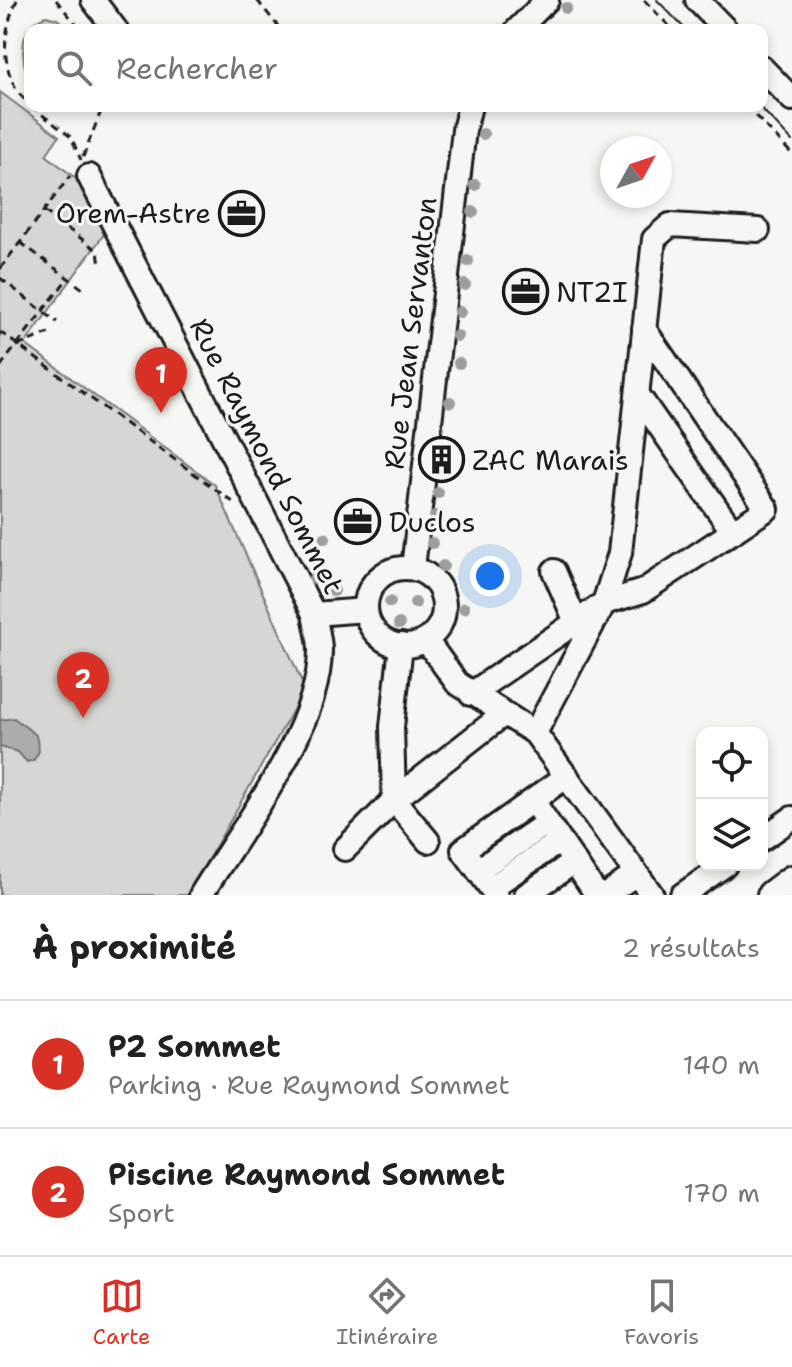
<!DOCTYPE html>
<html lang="fr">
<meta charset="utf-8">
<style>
:root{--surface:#fff;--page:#f6f6f6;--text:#202124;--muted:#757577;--line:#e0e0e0;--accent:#d93025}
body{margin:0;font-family:"Shantell Sans",sans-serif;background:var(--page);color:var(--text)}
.controls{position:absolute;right:24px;bottom:24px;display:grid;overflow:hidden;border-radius:16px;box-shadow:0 4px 12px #0003}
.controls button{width:72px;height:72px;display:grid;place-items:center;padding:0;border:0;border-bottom:2px solid var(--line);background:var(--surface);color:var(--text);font:40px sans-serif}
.compass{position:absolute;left:600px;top:136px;width:72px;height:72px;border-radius:50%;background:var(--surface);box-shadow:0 4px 12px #0003;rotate:50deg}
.you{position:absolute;left:490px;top:576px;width:28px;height:28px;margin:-20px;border:6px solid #fff;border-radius:50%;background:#1a73e8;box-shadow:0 0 0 12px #1a73e833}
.badge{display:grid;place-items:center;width:52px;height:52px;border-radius:50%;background:var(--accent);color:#fff;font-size:26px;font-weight:700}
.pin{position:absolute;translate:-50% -66px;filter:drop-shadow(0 2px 4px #0008)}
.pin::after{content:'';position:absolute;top:42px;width:28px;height:24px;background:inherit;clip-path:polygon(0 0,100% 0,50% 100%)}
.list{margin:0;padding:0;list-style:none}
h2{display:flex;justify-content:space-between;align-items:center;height:104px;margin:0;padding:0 32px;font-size:34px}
h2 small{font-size:26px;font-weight:400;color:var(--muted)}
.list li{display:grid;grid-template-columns:52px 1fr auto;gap:24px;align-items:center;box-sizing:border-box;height:128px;padding:0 32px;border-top:2px solid var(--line)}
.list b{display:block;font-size:30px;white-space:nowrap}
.list p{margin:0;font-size:26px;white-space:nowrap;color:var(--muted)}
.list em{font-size:26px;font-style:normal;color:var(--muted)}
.icon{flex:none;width:44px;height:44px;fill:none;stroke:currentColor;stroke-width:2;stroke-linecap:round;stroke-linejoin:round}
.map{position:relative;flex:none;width:792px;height:895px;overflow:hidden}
.search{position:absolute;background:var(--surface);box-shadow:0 4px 12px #0003;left:24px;right:24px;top:24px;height:88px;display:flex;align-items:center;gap:20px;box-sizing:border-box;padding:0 28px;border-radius:16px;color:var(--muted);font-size:30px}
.sheet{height:360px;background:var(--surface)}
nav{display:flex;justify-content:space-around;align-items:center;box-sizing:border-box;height:112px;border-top:2px solid var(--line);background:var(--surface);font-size:22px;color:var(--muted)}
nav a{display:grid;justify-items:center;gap:4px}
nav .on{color:var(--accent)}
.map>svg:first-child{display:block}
</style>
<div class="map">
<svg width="792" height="895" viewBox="0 0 792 895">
<rect width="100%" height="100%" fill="#f6f6f2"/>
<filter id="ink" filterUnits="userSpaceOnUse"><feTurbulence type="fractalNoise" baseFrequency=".0125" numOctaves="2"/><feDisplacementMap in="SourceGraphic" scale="16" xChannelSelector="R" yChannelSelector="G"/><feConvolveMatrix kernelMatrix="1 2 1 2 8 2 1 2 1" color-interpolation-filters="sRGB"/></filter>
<g filter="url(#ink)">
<g fill="#d6d6d2" stroke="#797977" stroke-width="2">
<path d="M 46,16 L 57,19 L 71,30 L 30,30 L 30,84 C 21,60 16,26 46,16 Z"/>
<path d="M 0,92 L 59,136 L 46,155 L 79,181 L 107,230 L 25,344 L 215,485 L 305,689 L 188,895 L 0,895 Z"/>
</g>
<path fill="#acaca9" stroke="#727271" stroke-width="2" d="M 14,718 L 36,735 L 39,751 L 34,760 L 27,762 L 18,752 L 0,747 L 0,720 Z"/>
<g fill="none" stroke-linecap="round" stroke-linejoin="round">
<defs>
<g id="minor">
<path d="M 93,0 L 116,30"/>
<path d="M 697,0 L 726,30"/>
<path d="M 517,30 L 547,0"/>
<path d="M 762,68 L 792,99"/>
<path d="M 89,176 L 314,614 C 316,626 320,639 320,650 C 320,729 242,828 201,895"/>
<path d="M 638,395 L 733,532"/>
<path d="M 413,568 L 464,130 L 470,106"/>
<circle cx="405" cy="607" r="39"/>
<path d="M 554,571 L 576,622"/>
<path d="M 314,614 L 366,610"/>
<path d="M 426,640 L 457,683 L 535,733 L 652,895"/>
<path d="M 401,645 L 392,727 L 394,800 L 428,841"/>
<path d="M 471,694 L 604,603 L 643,591 L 767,509 L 644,329"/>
<path d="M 535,733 L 604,603 L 620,553 L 654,239 L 670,225 L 758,230"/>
<path d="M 533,801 L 597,895"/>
<path d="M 762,839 L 792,818"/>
<path d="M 345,849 L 394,800 L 504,714"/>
<path d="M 478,870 L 547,823"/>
<path d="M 491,888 L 560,841"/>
<path d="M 496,895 L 463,850 L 567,776"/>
<path d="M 526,895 L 574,862"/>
<path d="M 606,895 L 636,874"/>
<path d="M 682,895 L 725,865"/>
</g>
<path id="major" d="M 772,895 L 792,880"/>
</defs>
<use href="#minor" stroke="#1c1c1c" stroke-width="28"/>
<use href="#major" stroke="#1c1c1c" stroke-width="34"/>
<g stroke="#1c1c1c" stroke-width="3" stroke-dasharray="8 6" stroke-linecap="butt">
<path d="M 17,0 C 0,35 0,79 30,105"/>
<path d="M 56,0 L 81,30"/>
<path d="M 257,0 L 281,30"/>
<path d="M 644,0 L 673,30"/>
<path d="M 31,106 L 71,137 L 81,160"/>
<path d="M 746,106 L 792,154"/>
<path d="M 83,157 L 103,106"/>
<path d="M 44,211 L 98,251 L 100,266"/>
<path d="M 20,242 L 83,289"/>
<path d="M 0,269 L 70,176"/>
<path d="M 0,278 L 57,322"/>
<path d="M 0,332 L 233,502"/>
<path d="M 17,346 L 49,333"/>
<path d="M 0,367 L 68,278"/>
</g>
<use href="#minor" stroke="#f6f6f2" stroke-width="22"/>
<use href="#major" stroke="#f6f6f2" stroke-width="28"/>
<g stroke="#1c1c1c" stroke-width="2">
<path d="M 657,0 L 686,30"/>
<path d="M 759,106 L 792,141"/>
</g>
</g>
<g fill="#9d9d9b">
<circle cx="566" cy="8" r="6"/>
<circle cx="483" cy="134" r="6"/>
<circle cx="475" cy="185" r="6"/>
<circle cx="473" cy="212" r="6"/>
<circle cx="468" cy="261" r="6"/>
<circle cx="465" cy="285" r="6"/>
<circle cx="460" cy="312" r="6"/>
<circle cx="457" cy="336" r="6"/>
<circle cx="459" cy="363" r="6"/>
<circle cx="450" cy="402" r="6"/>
<circle cx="444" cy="441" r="6"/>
<circle cx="438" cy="493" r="6"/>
<circle cx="435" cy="516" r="6"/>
<circle cx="325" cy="538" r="6"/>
<circle cx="432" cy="543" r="6"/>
<circle cx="443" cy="566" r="6"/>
<circle cx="314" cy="578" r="6"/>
<circle cx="334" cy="591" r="6"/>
<circle cx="390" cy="602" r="6"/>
<circle cx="415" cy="603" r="6"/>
<circle cx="464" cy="608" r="6"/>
<circle cx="399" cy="624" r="6"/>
</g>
</g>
<defs>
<symbol id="office-ring" viewBox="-11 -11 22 22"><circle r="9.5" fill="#f6f6f2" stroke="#1c1c1c" stroke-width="1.5"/><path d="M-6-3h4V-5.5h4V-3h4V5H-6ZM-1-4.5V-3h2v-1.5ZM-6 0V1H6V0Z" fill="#1c1c1c"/></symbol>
<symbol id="building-ring" viewBox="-11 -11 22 22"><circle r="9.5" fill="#f6f6f2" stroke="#1c1c1c" stroke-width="1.5"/><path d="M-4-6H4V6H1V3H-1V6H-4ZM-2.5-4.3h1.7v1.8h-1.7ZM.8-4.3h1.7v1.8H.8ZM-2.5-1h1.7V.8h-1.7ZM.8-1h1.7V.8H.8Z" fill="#1c1c1c"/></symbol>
</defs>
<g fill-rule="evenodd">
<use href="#office-ring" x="216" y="188" width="51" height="51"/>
<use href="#office-ring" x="500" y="266" width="51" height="51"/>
<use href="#building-ring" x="416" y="434" width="51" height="51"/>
<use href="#office-ring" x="332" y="496" width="51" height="51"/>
</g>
<g text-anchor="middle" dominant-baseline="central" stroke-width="6" stroke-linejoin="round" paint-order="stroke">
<g font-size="28" fill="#1c1c1c" stroke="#f6f6f2" text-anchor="start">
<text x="211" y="213" text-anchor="end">Orem-Astre</text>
<text x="556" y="292">NT2I</text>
<text x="472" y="460">ZAC Marais</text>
<text x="389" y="522">Duclos</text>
</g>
<g font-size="28" fill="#1c1c1c" stroke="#f6f6f2">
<text transform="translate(410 333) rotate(-83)">Rue Jean Servanton</text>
<text transform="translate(267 456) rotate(63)">Rue Raymond Sommet</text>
</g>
</g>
</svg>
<div class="controls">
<button><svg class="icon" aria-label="locate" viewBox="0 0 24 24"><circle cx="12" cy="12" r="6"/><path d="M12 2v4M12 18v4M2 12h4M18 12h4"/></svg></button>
<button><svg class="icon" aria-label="layers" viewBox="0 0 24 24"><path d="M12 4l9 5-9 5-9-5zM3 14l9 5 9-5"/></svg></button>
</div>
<svg class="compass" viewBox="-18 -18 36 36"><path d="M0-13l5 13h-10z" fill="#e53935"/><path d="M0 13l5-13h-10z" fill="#757577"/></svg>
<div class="you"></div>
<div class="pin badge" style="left:161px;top:413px">1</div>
<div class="pin badge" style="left:83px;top:718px">2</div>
<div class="search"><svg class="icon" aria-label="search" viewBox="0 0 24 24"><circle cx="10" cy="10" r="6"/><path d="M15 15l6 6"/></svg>Rechercher</div>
</div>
<section class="sheet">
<h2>À proximité<small>2 résultats</small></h2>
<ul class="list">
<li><span class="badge">1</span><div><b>P2 Sommet</b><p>Parking · Rue Raymond Sommet</p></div><em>140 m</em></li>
<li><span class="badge">2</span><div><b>Piscine Raymond Sommet</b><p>Sport</p></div><em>170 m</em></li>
</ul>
</section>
<nav>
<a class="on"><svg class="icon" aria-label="map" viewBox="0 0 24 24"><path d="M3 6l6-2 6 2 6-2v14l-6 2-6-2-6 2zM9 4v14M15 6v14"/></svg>Carte</a>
<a><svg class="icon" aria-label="directions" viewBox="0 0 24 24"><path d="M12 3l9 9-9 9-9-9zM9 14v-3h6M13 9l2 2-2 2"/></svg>Itinéraire</a>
<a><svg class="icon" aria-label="saved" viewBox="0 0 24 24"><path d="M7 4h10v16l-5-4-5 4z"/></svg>Favoris</a>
</nav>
